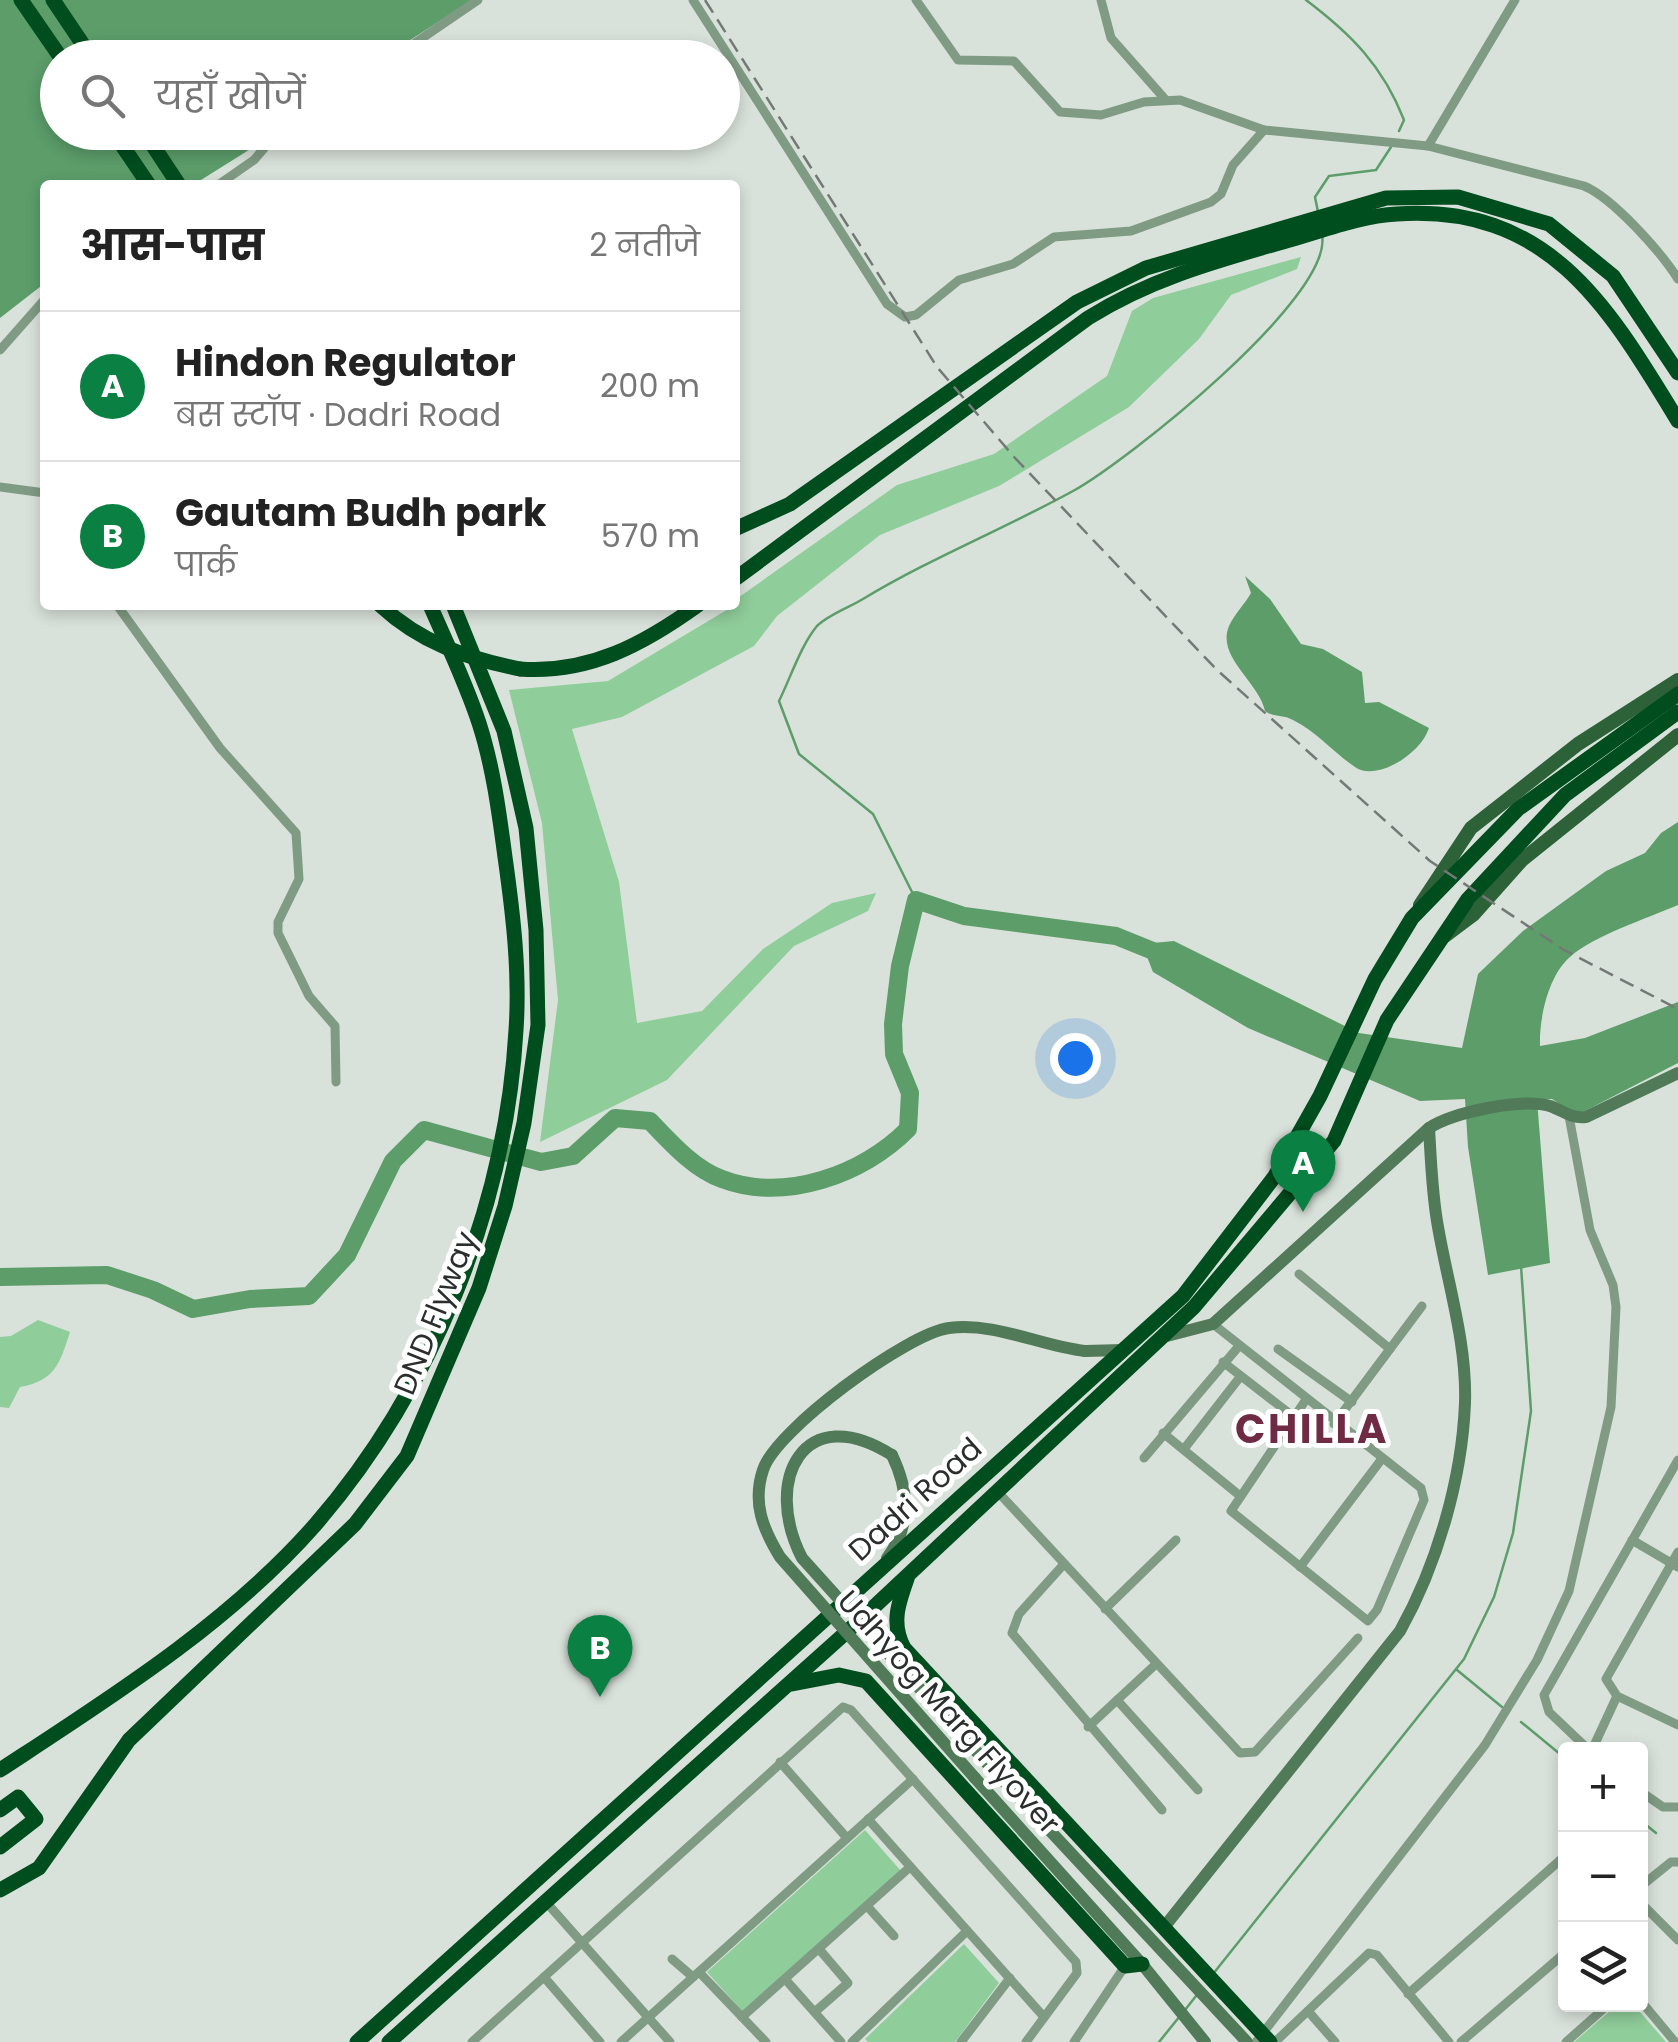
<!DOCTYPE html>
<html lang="hi">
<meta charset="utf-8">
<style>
:root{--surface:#fff;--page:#f2f2f2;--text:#222;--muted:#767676;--line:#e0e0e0;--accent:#0b8043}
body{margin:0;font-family:Poppins,"Noto Sans Devanagari",sans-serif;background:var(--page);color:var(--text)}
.controls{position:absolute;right:30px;bottom:30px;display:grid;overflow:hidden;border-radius:10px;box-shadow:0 5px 15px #0003}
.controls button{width:90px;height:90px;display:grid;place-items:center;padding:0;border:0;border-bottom:2px solid var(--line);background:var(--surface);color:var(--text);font:50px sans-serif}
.you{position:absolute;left:1075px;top:1058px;width:35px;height:35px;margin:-25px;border:8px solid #fff;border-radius:50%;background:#1a73e8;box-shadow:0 0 0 15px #1a73e833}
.badge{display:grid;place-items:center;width:65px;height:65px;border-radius:50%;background:var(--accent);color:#fff;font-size:32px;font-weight:700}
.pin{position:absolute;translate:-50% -82px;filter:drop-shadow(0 2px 5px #0008)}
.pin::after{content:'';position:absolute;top:52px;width:35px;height:30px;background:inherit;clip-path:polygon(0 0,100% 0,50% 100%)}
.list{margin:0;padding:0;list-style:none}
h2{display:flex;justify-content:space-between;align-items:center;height:130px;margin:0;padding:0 40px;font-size:42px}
h2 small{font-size:32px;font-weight:400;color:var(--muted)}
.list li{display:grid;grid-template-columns:65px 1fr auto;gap:30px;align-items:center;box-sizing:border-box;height:150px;padding:0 40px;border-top:2px solid var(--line)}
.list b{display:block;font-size:38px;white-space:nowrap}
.list p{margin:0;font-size:32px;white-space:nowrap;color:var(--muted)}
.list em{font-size:32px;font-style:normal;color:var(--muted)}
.icon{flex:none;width:55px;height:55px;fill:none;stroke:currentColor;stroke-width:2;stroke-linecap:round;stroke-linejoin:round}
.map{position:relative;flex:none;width:1678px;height:2042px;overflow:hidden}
.search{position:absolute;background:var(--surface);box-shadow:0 5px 15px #0003;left:40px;top:40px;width:700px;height:110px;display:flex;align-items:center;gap:25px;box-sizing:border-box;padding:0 35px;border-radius:55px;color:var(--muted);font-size:38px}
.panel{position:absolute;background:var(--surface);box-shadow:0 5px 15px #0003;left:40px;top:180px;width:700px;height:430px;border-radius:10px}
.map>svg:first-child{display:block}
</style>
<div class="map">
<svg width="1678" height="2042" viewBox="0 0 1678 2042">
<rect width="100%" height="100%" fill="#d9e2da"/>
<g fill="#8fcd9a">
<path d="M 1301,257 L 1297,269 L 1231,295 L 1199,339 L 1129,407 L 999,486 L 880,535 L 777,616 L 754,646 L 622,717 L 572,729 L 619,882 L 637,1023 L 702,1011 L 763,949 L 832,903 L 876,893 L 868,911 L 794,946 L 667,1080 L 540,1142 L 558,1000 L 542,823 L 509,690 L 608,681 L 735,605 L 735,600 L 897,485 L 994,454 L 1107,376 L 1132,311 L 1153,298 Z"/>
<path d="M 38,1320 L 70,1332 C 60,1363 55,1381 20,1387 L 9,1408 L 0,1407 L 0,1337 L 11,1336 Z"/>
<path d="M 865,1830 L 901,1871 L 743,2012 L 707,1972 Z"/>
<path d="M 964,1944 L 999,1983 L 955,2042 L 868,2042 L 865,2039 Z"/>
<path d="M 1617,2005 L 1634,2005 L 1666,2042 L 1574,2042 Z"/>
</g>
<g fill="#5c9d6a">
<path d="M 0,0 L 472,0 L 384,57 L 58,58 L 58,132 L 276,133 L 193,185 L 45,185 L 45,283 L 0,318 Z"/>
<path d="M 1245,576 L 1270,599 L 1301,644 L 1323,649 L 1362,672 L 1365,703 L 1379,702 L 1429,728 C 1421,754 1376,782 1355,767 C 1333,752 1317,732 1293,720 C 1282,714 1275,718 1265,711 C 1259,682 1216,657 1229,626 C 1235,613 1245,604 1251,593 Z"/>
<path d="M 1678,822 L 1678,905 C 1648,918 1593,936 1570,957 C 1548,976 1539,1019 1540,1046 L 1585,1038 L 1678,1002 L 1678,1063 L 1577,1115 L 1552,1099 L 1537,1100 L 1550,1263 L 1488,1275 L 1468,1147 L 1465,1099 L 1420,1101 L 1248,1028 L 1153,972 L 1142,944 L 1174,941 L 1359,1033 L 1462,1048 L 1478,974 L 1523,931 L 1606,871 L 1645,853 L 1661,833 Z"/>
</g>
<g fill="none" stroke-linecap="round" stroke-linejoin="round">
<g stroke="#5c9d6a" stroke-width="2.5">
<path d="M 1306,0 C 1351,34 1383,66 1404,120 L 1399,131"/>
<path d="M 1318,212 L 1315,197 L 1329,176 L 1376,170 L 1391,147"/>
<path d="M 916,900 L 873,814 L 799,754 L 779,701 C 790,679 801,645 817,626 C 828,615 850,607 863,599 C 931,558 1004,529 1073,491 C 1126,462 1334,297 1322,235"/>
<path d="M 1457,1670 L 1502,1707"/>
<path d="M 1521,1722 L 1566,1759"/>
<path d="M 1640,1820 L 1656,1833"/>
<path d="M 1213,1974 L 1464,1659 L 1494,1597 L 1513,1533 L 1531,1411 L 1521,1266"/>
<path d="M 1185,2010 L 1196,1996"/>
<path d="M 1159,2042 L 1180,2016"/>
</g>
<path stroke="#5c9d6a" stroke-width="18" d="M 0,1277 L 107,1275 L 153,1290 L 193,1309 L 250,1299 L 309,1296 L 347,1255 L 393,1161 L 424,1130 L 541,1162 L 573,1156 L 615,1118 L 650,1121 C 670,1142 694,1169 722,1179 C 785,1203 864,1174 908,1129 L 910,1093 L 894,1054 L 893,1024 L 900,966 L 916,900 L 964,916 L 1116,936 L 1163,955"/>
<g stroke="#809b84" stroke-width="9">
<path d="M 693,0 L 887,304 L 905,317 L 916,315 L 959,280 L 1013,264 L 1054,237 L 1131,231 L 1211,202 L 1221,194 L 1233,165 L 1264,130"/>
<path d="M 916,0 L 958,60 L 1014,61 L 1060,112 L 1101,115 L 1144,102 L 1180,100 L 1264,130 L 1428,146 L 1584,186 C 1613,198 1661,252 1678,279"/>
<path d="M 1101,0 L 1111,38 L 1164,98"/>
<path d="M 393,58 L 478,0"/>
<path d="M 1428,146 L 1515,0"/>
<path d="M 218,185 L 254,160 L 278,132"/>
<path d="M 0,350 L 45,299"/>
<path d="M 0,487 L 45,493"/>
<path d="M 117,605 L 220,748 L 296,833 L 299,879 L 278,922 L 278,933 L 309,996 L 335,1026 L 336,1082"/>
<path d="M 1299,1274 L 1390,1349"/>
<path d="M 1213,1324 L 1421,1488 L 1424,1500 L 1377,1610 L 1368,1621 L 1231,1511 L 1305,1401"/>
<path d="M 1278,1349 L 1352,1402"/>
<path d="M 1223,1362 L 1294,1417"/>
<path d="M 1334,1424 L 1422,1306"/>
<path d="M 1163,1433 L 1239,1495"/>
<path d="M 1184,1449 L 1240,1377"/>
<path d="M 1144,1458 L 1239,1346"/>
<path d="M 997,1491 L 1240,1753 L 1255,1752 L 1358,1638"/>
<path d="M 1632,1540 L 1678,1567"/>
<path d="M 1678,1552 L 1606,1679 L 1617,1696 L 1678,1725"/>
<path d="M 1064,1564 L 1019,1614 L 1012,1633 L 1162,1810"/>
<path d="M 1300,1567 L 1381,1460"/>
<path d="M 1105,1609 L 1176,1540"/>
<path d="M 1117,1700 L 1198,1790"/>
<path d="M 1088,1727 L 1156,1664"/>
<path d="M 1589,1750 L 1549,1712 L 1544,1695 L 1678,1460"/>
<path d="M 1592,1750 L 1617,1696"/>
<path d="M 780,1762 L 847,1838"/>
<path d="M 1640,1791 L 1663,1807 L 1678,1807"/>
<path d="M 868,1819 L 1044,2017"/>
<path d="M 1640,1887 L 1671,1862 L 1678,1862"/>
<path d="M 546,1902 L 670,2042"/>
<path d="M 1640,1902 L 1678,1940"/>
<path d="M 867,1906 L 894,1936"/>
<path d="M 672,1959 L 693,1977"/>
<path d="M 699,1972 L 766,2042"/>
<path d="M 544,1977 L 600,2042"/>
<path d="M 785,1979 L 841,2042"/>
<path d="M 1408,1994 L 1566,1855"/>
<path d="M 1640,2000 L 1675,2042"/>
<path d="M 817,2010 L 848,1983 L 819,1949"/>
<path d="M 1308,2011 L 1335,2042"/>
<path d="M 742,2017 L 910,1867"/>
<path d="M 472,2042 L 843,1707 L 851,1710 L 1076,1962 L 1077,1973 L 1026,2042"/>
<path d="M 621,2042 L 913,1779"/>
<path d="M 852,2042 L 967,1931"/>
<path d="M 961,2042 L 1010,1978"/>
<path d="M 1074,2042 L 1125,1966"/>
<path d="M 1256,2042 L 1485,1745 L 1537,1660 L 1569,1591 L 1611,1407 L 1616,1307 L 1613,1285 L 1590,1230 L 1569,1116"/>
<path d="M 1275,2042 L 1369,1953 L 1377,1955 L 1449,2042"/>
<path d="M 1461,2042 L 1566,1952"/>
<path d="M 1566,2042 L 1609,2004"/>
</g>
<g stroke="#517a58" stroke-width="12">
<path d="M 1163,1337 L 1213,1324 L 1429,1128 C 1454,1112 1521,1098 1550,1106 C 1564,1111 1571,1119 1586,1117 L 1678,1073"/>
<path d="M 1085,1351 L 1123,1350"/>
<path d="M 887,1558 C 912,1525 909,1491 892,1455"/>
<path d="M 985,1761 L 1247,2042"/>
<path d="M 975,1778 L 1142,1964 L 1205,2042"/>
<path d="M 1165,1926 L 1400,1631 C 1437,1565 1462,1479 1465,1403 C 1467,1344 1448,1285 1438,1227 C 1432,1195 1431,1161 1429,1128"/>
</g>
<g stroke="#2d6239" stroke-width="14">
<path d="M 1420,905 L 1471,828 L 1578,744 L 1678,680"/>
<path d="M 1445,936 L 1473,915 L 1522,860 L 1678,735"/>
</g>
<g stroke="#004d1e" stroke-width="15">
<path d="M 21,0 L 61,58"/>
<path d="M 53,0 L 92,58"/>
<path d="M 113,132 L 149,185"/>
<path d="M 144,132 L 179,185"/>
<path d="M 735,529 L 790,504 L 1077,302 L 1146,268 L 1386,198 L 1458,197 L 1549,224 L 1613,276 L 1678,373"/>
<path d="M 735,579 L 1088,318 C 1150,279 1216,261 1286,241 C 1322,231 1359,216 1397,214 C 1549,204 1608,306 1678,421"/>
<path d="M 520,669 C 589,674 644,644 698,605"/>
<path d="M 907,1579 C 898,1604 891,1624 904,1648 L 1270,2042"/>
<path d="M 792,1684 L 839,1675 L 866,1681 L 1125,1966 L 1142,1964"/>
<path d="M 0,1770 C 110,1698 228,1624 315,1525 C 432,1390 506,1207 516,1030 C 520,972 513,914 505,857 C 499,812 493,766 479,723 C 466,683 447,644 430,605"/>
<path d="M 0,1810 L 18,1797 L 36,1819 L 0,1847"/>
<path d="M 0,1890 L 39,1868 L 129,1740 L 355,1524 L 407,1456 L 479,1288 L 505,1206 L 524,1123 L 538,1025 L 536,930 L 526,828 L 504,731 L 453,605"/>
<path d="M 357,2042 L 1183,1296 L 1275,1176 L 1320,1096 L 1375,979 L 1412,918 L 1518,809 L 1678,694"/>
<path d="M 389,2042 L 860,1620 L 1194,1307 L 1334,1141 L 1387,1020 L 1468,899 L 1565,795 L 1678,712"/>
</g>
<path stroke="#747975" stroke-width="2.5" stroke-dasharray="15 8" stroke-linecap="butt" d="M 705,0 L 937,367 L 1015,458 L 1216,669 L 1430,861 L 1564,950 L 1678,1009"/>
<g stroke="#517a58" stroke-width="12">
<path d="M 892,1455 C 804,1399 762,1480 802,1558 L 985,1761"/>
<path d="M 975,1778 L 780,1557 C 763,1529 752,1503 763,1470 C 775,1430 908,1333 949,1328 C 996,1322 1040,1346 1085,1351"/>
</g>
<path stroke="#004d1e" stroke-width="15" d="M 380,605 C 421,643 466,658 520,669"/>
</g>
<g text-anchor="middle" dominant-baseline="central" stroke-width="10" stroke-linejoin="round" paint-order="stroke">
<g font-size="30" fill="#2b2e2c" stroke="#fff">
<text transform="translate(435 1313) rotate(-68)">DND Flyway</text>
<text transform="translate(915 1499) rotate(-42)">Dadri Road</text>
<text transform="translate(949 1712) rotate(48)">Udhyog Marg Flyover</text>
</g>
<g font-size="40" font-weight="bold" letter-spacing="2.5" fill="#6f2b44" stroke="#fff">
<text x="1312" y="1429">CHILLA</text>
</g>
</g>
</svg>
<div class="controls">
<button>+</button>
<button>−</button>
<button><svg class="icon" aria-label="layers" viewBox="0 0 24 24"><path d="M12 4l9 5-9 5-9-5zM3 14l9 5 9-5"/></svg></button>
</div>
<div class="you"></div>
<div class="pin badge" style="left:1303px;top:1212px">A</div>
<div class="pin badge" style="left:600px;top:1697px">B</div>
<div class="search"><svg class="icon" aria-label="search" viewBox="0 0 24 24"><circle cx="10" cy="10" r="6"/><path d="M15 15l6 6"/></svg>यहाँ खोजें</div>
<section class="panel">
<h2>आस-पास<small>2 नतीजे</small></h2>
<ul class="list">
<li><span class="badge">A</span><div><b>Hindon Regulator</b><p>बस स्टॉप · Dadri Road</p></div><em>200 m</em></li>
<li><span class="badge">B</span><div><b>Gautam Budh park</b><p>पार्क</p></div><em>570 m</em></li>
</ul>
</section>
</div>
